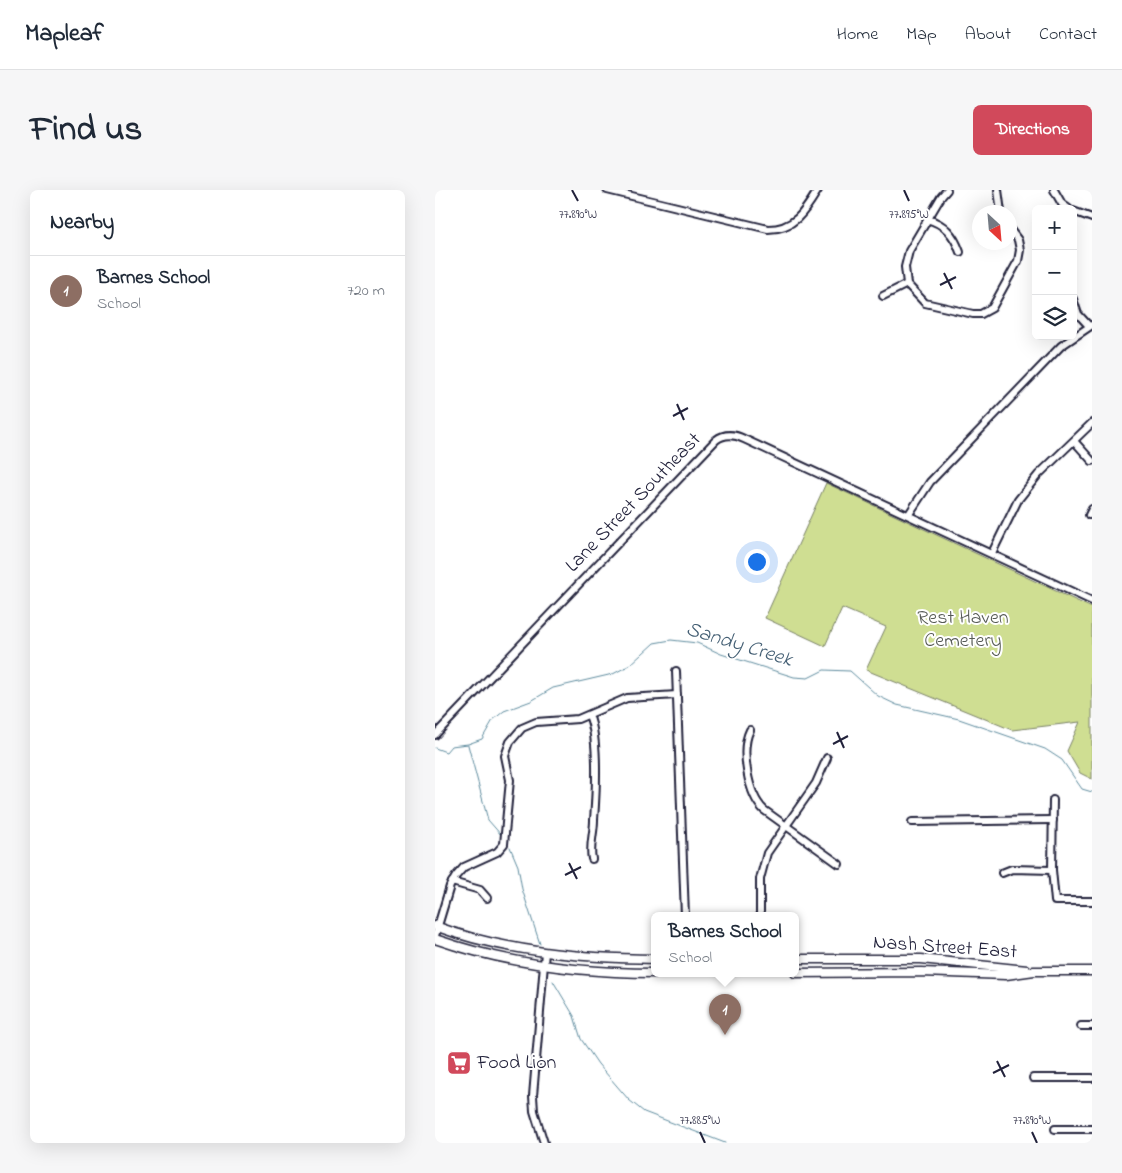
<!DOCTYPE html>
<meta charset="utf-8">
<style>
:root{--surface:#fff;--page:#f6f6f7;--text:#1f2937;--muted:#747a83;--line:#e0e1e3;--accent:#d1495b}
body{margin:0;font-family:"Indie Flower",sans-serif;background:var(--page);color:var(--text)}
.controls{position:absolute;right:15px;top:15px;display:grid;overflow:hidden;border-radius:8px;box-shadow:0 5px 20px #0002}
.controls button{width:45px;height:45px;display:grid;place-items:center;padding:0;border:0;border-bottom:1px solid var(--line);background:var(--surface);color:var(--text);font:25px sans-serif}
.compass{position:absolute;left:537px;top:15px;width:45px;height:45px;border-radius:50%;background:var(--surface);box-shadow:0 5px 20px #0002;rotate:154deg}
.you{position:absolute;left:321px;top:371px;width:18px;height:18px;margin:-12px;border:4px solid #fff;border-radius:50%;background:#1a73e8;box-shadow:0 0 0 8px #1a73e833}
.badge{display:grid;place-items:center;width:32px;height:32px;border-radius:50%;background:var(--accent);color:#fff;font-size:16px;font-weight:700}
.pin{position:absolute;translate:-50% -41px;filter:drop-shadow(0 1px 2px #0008)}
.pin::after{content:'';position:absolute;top:26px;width:18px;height:15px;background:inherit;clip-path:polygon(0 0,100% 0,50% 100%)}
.popup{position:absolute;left:216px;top:722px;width:148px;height:65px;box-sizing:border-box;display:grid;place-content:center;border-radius:8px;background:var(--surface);filter:drop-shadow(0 1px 4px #0005);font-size:16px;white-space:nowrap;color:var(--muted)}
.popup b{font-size:19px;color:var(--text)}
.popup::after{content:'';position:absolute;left:50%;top:100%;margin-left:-10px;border:10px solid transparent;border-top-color:var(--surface)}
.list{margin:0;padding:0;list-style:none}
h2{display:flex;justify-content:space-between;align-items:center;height:65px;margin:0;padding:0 20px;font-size:21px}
h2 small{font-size:16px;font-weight:400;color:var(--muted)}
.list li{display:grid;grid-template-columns:32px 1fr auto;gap:15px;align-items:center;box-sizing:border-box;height:70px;padding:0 20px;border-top:1px solid var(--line)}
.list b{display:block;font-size:19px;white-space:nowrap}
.list p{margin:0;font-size:16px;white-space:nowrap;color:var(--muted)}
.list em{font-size:16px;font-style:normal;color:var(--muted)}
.icon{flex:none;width:28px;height:28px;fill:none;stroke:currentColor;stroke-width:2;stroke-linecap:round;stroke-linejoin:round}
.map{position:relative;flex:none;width:657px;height:953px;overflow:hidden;border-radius:8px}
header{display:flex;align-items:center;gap:30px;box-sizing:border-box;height:70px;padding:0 25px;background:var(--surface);border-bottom:1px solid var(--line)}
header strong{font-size:24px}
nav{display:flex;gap:28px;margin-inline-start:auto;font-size:18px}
.intro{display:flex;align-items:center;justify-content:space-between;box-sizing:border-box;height:120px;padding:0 30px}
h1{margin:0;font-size:35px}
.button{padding:12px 22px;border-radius:8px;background:var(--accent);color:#fff;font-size:18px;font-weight:700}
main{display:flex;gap:30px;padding:0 30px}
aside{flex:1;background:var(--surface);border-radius:8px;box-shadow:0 5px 20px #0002}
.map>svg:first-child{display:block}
</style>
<header>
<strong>Mapleaf</strong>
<nav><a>Home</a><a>Map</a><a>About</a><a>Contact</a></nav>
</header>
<div class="intro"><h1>Find us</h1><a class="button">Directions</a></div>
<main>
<aside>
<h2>Nearby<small></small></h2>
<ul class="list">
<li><span class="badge" style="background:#8d6e63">1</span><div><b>Barnes School</b><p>School</p></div><em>720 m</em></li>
</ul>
</aside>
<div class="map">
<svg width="657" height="953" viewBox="0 0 657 953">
<rect width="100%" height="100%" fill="#fff"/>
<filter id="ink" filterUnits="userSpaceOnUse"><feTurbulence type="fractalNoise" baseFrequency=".02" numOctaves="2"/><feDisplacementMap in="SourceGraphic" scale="10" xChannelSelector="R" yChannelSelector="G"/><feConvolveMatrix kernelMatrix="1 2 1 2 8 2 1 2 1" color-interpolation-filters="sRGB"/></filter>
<g filter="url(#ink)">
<path fill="#cfde92" stroke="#788066" d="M 391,293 L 657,418 L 657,589 L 645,583 L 632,561 L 645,532 L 577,540 L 431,480 L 451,437 L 407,418 L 390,456 L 330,428 Z"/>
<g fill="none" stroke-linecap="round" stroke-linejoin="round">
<g stroke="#5c8a9d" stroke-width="1">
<path d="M 33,555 L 53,630 L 67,646"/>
<path d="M 0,558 L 11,562 L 16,556 L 33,554 L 47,549 L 58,530 L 69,521 L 96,511 L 118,498 L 178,484 L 195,475 L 219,453 L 236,450 L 262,453 L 286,464 L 359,487 L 373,488 L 389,480 L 415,481 L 443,506 L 462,515 L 524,529 L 610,559 L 627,570 L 647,599 L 657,602"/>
<path d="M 75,657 L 83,676 L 87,699 L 105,754"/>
<path d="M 118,791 L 139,826 L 146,849 L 163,874 L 194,910 L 209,922 L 290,953"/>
</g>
<defs>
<g id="minor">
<path d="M 172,0 L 333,39 C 360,39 370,21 383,0"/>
<path d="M 512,0 L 506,7 L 474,61 L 470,77 L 472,94 L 490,113 L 538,124 L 546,124 L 557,118 L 583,71 L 585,60 L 583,50 L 574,38"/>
<path d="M 563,0 L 566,22"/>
<path d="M 619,0 L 627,14 L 634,19"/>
<path d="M 638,21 L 657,28"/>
<path d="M 492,29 C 510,34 519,45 525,62"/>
<path d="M 448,106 L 472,94"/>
<path d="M 638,109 L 643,124 L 654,136"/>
<path d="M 639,251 L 657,271"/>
<path d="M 474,324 L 495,292 L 626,156 L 657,135"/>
<path d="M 654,325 L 657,319"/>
<path d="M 557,363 L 583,310 L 603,285 L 657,233"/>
<path d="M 241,481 L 250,726"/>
<path d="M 154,525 C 164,549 161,603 159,630 C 159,644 154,656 157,669"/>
<path d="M 315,540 C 305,560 313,605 329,620 L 404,674"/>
<path d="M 0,545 L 281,250 C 290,243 299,244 309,249 L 657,411"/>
<path d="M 618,610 L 617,680 L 620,711 L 657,711"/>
<path d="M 477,632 L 618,630"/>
<path d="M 567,683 L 577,679 L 617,680"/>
<path d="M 17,692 L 45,700 L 52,708"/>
<path d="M 325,726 L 325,689 L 332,663 L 381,593 L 392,568"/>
<path d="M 0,746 L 15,696 L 21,686 L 29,677 L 62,662 L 69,654 L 75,590 L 70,566 L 75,552 L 87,538 L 101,532 L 143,529 L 192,508 L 242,505"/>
<path d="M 646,836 L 657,836"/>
<path d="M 598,888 L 657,888"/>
<path d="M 620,939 L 657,939"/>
<path d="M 109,953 L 99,921 L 98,906 L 110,762"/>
</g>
<g id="major">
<path d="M 0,736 C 70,762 146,768 220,769"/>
<path d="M 0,749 C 72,774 144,783 220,783"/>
<path d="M 360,769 L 486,769 L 592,780"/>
<path d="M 360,783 L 486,782 L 571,785 L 599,781 L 657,781"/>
</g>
</defs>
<use href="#minor" stroke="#22223b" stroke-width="10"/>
<use href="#major" stroke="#22223b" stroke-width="11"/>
<use href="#minor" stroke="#fff" stroke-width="6"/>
<use href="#major" stroke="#fff" stroke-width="8"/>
</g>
</g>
<path fill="none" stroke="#22223b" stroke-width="2" d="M 137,0 L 143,11M 469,0 L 474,11M 509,83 L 517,99M 505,95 L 521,87M 242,214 L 249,230M 238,226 L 253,218M 402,542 L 409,558M 398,554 L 413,546M 134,673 L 142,689M 130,685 L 146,677M 562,871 L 570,887M 558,883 L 574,875M 265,942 L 270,953M 597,942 L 602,953"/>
<defs>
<symbol id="supermarket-square" viewBox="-11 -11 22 22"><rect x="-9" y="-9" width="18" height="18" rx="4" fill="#d1495b" stroke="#fff"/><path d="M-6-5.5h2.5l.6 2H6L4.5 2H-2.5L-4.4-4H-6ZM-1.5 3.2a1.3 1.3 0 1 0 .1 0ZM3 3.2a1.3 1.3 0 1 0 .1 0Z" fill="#fff"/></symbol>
</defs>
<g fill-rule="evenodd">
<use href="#supermarket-square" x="10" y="859" width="28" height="28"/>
</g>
<g text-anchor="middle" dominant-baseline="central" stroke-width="4" stroke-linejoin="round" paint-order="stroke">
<g font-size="20" fill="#22223b" stroke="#fff">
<text transform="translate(199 313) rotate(-46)">Lane Street Southeast</text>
<text transform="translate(510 758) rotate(4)">Nash Street East</text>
</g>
<g font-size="20" fill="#565a55" stroke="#fff">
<text x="528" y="428">Rest Haven<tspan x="528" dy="23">Cemetery</tspan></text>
</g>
<g font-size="20" fill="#22223b" stroke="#fff" text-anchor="start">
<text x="42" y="873">Food Lion</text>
</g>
<g font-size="21" font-style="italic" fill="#445f74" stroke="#fff">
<text transform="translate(304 455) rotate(17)">Sandy Creek</text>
</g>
</g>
<g font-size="12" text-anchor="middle" fill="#22223b" stroke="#fff" stroke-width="4" stroke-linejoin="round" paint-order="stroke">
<text x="143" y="28">77.890°W</text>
<text x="474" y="28">77.895°W</text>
<text x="265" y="934">77.885°W</text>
<text x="597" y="934">77.890°W</text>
</g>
</svg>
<div class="controls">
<button>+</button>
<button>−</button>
<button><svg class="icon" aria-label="layers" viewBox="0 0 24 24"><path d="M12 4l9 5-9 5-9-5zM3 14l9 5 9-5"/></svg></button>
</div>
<svg class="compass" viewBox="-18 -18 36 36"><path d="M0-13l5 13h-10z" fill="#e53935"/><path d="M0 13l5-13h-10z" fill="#747a83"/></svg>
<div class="you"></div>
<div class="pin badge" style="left:290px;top:845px;background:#8d6e63">1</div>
<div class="popup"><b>Barnes School</b>School</div>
</div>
</main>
